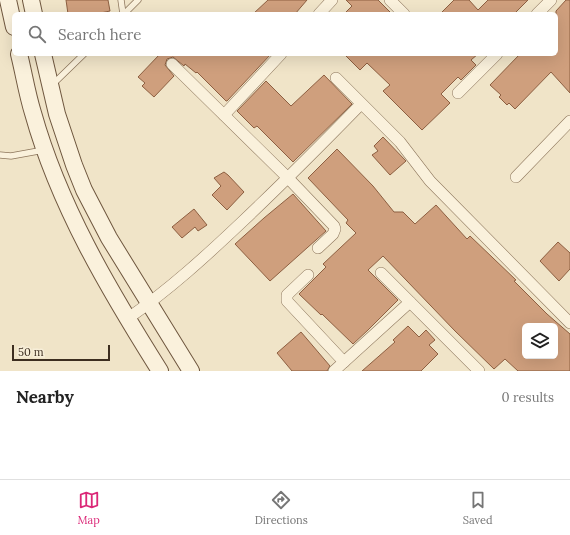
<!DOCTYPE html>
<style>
:root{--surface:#fff;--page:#f2f2f2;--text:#222;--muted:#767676;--line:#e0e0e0;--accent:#db2777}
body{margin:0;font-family:Lora,serif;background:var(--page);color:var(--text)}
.controls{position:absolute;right:12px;bottom:12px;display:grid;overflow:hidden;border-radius:6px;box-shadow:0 4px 16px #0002}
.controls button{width:36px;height:36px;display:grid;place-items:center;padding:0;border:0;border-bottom:1px solid var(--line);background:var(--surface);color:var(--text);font:20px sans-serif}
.scale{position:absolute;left:12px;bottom:10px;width:98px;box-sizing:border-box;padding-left:4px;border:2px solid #3d2e20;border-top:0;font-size:11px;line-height:14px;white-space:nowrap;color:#3d2e20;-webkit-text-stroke:3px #f7eed8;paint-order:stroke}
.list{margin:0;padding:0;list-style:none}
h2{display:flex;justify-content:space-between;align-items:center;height:52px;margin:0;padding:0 16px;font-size:17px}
h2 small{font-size:13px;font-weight:400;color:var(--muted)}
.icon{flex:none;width:22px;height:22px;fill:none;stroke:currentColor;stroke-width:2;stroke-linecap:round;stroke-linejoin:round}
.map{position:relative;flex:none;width:570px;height:371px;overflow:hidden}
.search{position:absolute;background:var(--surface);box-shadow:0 4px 16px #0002;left:12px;right:12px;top:12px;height:44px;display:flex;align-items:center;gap:10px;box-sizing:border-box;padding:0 14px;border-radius:6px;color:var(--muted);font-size:15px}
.sheet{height:108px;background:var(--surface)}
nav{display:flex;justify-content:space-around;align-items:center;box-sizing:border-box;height:56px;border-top:1px solid var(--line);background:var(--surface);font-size:11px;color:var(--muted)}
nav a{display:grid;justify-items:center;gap:2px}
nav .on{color:var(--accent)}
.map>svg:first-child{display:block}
</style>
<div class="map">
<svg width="570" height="371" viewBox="0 0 570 371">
<rect width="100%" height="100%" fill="#f0e4c8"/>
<g fill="#cf9f7d" stroke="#8d5f41" fill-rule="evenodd">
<path d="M 66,0 L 108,0 L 110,11 L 96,14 L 68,14 Z"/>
<path d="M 268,0 L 307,0 L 295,14 L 253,14 Z"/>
<path d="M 346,0 L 378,0 L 392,14 L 344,14 L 352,6 Z"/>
<path d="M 454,0 L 469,0 L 478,10 L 488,0 L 528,0 L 514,14 L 440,14 Z"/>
<path d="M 566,0 L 570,0 L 570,93 L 551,72 L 515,109 L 509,103 L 507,105 L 499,97 L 501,95 L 490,85 L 520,54 L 556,54 L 556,11 Z"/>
<path d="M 160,54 L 271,54 L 227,101 L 226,101 L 197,72 L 196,73 L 185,64 L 184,66 L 173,57 L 167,59 L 165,65 L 174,76 L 154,97 L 142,86 L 145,83 L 138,77 Z"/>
<path d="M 344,54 L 478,54 L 471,60 L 476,65 L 461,80 L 458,77 L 441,94 L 450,103 L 422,130 L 383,91 L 390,85 L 367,63 L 360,70 Z"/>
<path d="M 324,75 L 352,104 L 293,162 L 257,126 L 254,128 L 237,111 L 266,81 L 291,106 Z"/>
<path d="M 383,137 L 406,161 L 390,175 L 372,155 L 378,151 L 374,146 Z"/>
<path d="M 337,149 L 373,186 L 394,212 L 403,212 L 415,224 L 436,205 L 467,239 L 470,236 L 516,280 L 514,281 L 547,314 L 570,334 L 570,371 L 518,371 L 505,359 L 494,369 L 455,331 L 383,256 L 368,270 L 398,300 L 368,330 L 353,344 L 322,314 L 321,315 L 299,294 L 326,267 L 323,264 L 356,233 L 346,223 L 348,220 L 308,178 ZM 525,326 L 555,326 L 555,356 L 525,356 Z"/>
<path d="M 224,172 L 228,175 L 244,192 L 227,210 L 212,195 L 221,186 L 214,178 Z"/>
<path d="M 293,194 L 326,231 L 270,281 L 235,244 L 264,218 Z"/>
<path d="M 194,209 L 207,225 L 198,231 L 195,227 L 182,238 L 172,227 Z"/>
<path d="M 558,242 L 570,253 L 570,269 L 559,281 L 540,261 Z"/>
<path d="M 408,326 L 419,337 L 426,330 L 435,340 L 429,345 L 438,354 L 421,371 L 362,371 L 395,342 L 393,340 Z"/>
<path d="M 301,332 L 330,366 L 327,371 L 292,371 L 277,353 Z"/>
</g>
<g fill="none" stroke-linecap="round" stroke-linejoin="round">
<defs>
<g id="lane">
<path d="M 121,0 L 123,14"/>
<path d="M 124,14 L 138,0"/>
<path d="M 53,84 L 84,54"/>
<path d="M 0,155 L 11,156 L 44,150"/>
</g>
<g id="street">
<path d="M 390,0 L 404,14"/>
<path d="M 319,14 L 332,0"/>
<path d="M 537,14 L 551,0"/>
<path d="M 172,64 L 288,178 L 334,226 L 335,229 L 333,234 L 318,248"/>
<path d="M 336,78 L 400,142 L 430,181 L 570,323"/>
<path d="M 458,93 L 497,54"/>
<path d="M 224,115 L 281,54"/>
<path d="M 516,177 L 570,121"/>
<path d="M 381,273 L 479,371"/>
<path d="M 308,275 L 289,293 L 287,295 L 287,301 L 344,362"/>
<path d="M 127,319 C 170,289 205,257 243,221 C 283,183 322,144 361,104"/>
<path d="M 334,371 L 410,302"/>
</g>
<g id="secondary">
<path d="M 8,0 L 14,27"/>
<path d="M 31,0 L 34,14"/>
<path d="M 19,54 C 24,74 27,94 33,113 C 59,206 109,290 160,371"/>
<path d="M 43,54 L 57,114 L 74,165 L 84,190 L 109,238 L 191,371"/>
</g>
</defs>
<use href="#lane" stroke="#8d765c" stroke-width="7"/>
<use href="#street" stroke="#8d765c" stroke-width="12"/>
<use href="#secondary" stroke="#6f573f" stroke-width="18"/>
<use href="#lane" stroke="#faf1dc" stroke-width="5.5"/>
<use href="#street" stroke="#faf1dc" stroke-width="11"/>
<use href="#secondary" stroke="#faf1dc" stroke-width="16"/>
</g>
</svg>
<div class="controls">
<button><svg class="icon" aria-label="layers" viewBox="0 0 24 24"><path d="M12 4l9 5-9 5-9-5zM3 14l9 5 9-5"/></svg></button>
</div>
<div class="scale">50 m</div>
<div class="search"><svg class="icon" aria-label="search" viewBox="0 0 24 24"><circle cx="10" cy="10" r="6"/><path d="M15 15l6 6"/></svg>Search here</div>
</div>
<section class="sheet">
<h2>Nearby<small>0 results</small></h2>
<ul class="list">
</ul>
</section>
<nav>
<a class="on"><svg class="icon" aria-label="map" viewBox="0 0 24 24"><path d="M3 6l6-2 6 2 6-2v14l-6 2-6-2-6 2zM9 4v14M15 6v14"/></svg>Map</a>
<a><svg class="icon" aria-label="directions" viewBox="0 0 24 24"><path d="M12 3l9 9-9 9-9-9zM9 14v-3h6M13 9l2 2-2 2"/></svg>Directions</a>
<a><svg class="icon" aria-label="saved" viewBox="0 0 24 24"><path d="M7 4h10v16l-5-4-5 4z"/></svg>Saved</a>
</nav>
